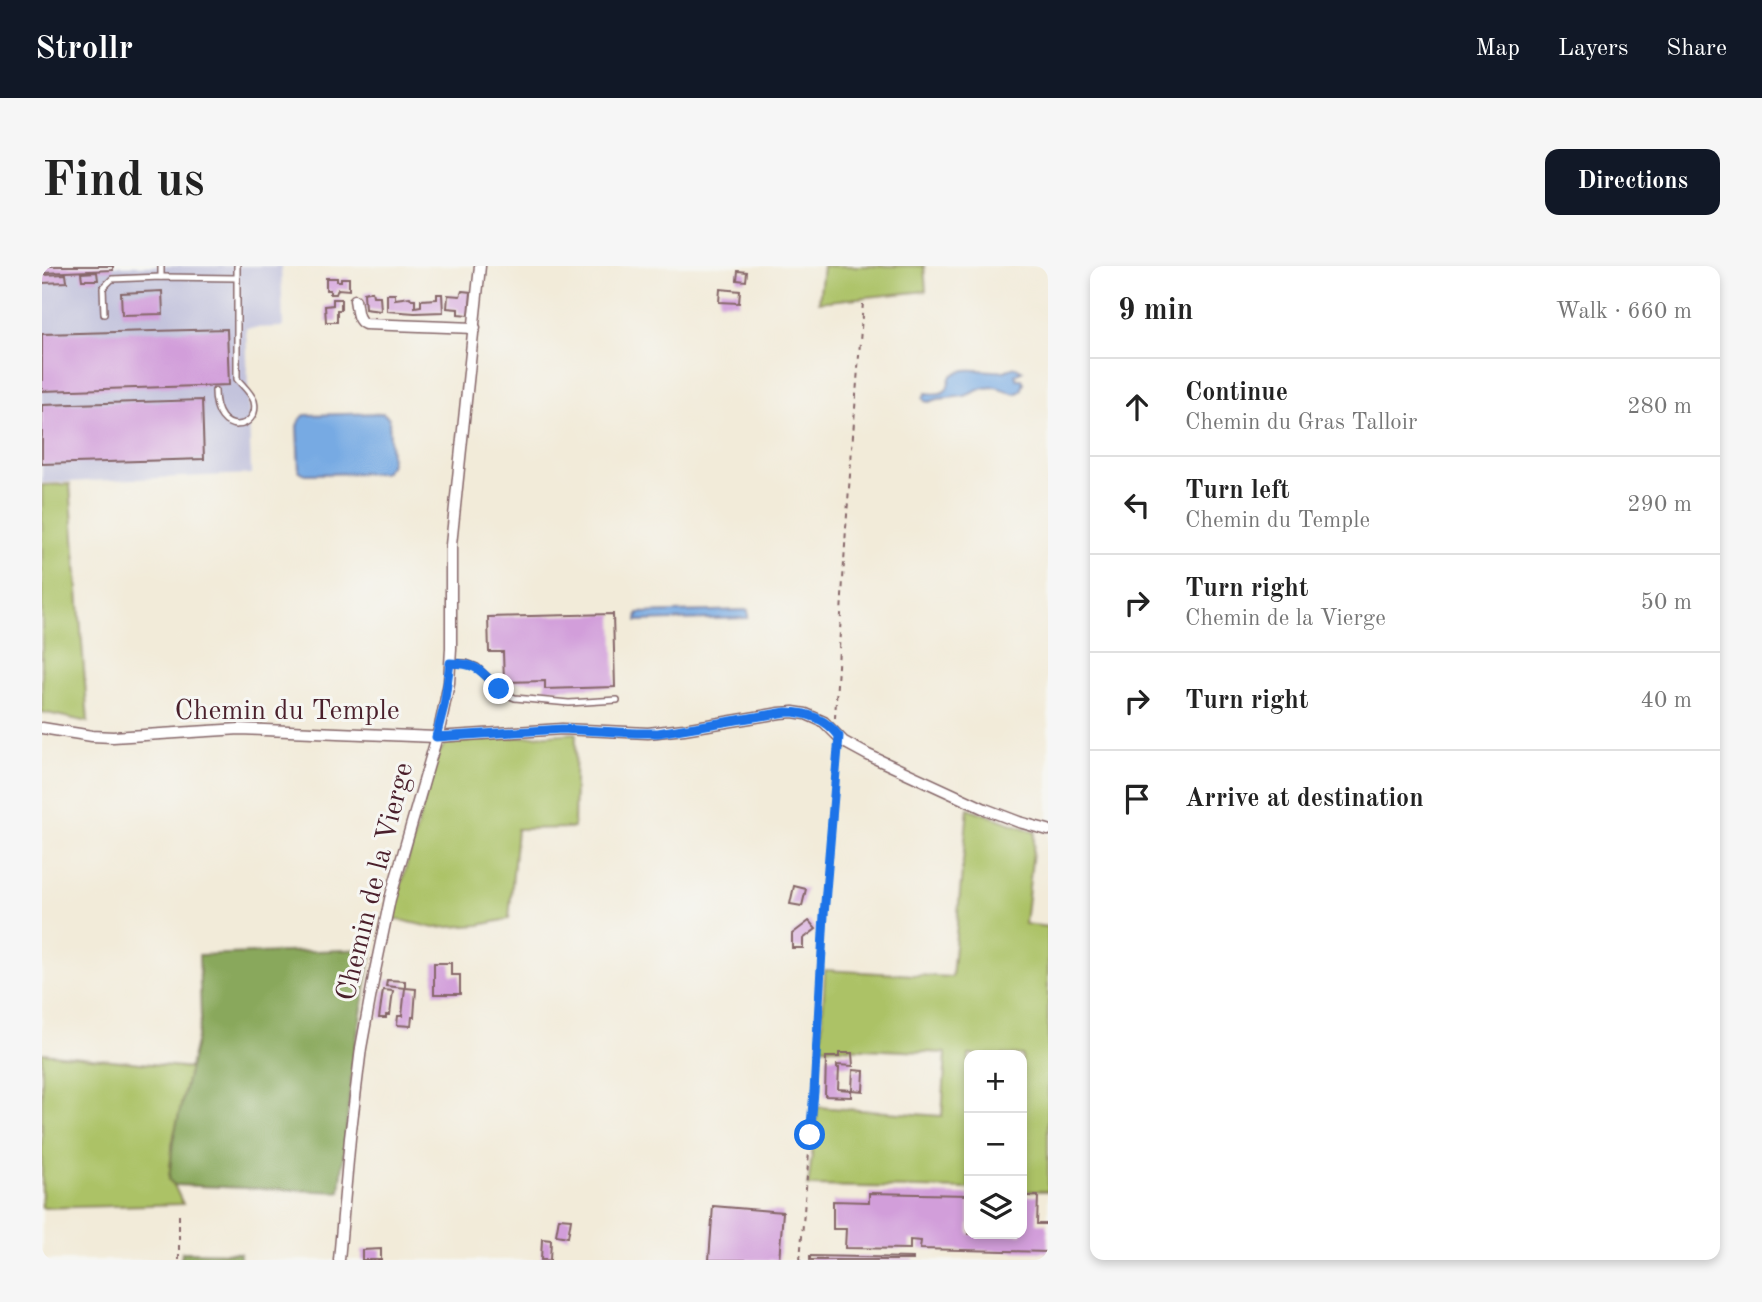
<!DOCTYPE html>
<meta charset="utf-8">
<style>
:root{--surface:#fff;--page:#f6f6f6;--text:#222;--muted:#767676;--line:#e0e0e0;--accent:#111827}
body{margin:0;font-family:"Old Standard TT",serif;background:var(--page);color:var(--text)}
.controls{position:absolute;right:21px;bottom:21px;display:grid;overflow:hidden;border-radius:14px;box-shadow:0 4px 10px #0003}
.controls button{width:63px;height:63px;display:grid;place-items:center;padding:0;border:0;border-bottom:2px solid var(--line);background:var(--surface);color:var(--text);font:35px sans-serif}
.stop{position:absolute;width:21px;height:21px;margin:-16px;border:5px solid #1a73e8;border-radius:50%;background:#fff}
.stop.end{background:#1a73e8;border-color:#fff;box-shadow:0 2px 7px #0008}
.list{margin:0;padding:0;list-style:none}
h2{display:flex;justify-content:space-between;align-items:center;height:91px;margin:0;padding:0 28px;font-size:30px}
h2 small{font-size:23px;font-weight:400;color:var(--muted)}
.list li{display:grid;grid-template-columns:46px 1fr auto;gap:21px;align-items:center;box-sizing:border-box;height:98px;padding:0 28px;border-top:2px solid var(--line)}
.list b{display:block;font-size:26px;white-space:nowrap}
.list p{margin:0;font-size:23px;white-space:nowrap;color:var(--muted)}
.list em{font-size:23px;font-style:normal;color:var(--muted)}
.icon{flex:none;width:38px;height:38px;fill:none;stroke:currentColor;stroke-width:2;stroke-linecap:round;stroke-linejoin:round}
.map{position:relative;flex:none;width:1006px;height:994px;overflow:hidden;border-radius:14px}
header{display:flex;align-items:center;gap:42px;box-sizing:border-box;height:98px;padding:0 35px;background:var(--accent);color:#fff}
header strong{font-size:33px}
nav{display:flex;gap:38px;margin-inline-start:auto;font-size:24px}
.intro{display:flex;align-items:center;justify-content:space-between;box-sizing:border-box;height:168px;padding:0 42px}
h1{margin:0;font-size:49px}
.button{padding:18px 32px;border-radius:14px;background:var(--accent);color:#fff;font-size:24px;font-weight:700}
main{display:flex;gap:42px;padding:0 42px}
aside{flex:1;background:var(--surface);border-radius:14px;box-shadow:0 4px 10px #0003}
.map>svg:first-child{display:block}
</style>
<header>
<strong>Strollr</strong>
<nav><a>Map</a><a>Layers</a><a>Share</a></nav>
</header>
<div class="intro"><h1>Find us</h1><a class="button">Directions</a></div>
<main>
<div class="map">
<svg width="1006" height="994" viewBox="0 0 1006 994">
<rect width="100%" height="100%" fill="#f6f6f2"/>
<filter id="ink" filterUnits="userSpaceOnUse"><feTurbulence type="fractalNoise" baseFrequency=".0143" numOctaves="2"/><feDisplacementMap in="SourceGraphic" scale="14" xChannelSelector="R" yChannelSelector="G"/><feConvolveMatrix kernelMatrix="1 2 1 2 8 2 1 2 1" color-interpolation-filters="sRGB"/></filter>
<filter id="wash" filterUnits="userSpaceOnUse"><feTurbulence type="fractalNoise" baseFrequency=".00686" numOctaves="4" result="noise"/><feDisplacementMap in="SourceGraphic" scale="28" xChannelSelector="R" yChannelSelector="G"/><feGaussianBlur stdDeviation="1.57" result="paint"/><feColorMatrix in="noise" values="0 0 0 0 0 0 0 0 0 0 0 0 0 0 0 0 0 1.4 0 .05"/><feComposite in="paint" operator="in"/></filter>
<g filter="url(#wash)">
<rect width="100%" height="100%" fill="#f2ebd9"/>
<path fill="#c2c2dc" d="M 0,0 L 239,0 L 241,61 L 204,62 L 209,208 L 0,217 Z"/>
<g fill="#acc266" stroke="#7b7048" stroke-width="2">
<path d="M 781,0 L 882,0 L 884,25 L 777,36 Z"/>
<path d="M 28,218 L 46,456 L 0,446 L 0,219 Z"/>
<path d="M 534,467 L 532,562 L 475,563 L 467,653 L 437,659 L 392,662 L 350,652 L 394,492 L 404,476 Z"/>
<path d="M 926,542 L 993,566 L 983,658 L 1006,661 L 1006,925 L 980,925 L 980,789 L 927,789 L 927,923 L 766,920 L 776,841 L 900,850 L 904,787 L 779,781 L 783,704 L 910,711 Z"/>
<path d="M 0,787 L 148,802 L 131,874 L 127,914 L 132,919 L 141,938 L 0,942 Z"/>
</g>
<g fill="#89a85b" stroke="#6a6443" stroke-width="2">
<path d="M 330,683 L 311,794 L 298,926 L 132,919 L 127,914 L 131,874 L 159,754 L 157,689 Z"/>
<path d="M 140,986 L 198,987 L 198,994 L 139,994 Z"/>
</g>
<g fill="#77aae3" stroke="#606487" stroke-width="2">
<path d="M 974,101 L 981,105 L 973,109 L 975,113 L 980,113 L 982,117 L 979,125 L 973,128 L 954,121 L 941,122 L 923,130 L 896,133 L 887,136 L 883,135 L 881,132 L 884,127 C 891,128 904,129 906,120 C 907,117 907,113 909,110 C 925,98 944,107 962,105 C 963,105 972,101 974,101 Z"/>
<path d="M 341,147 L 347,152 L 349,196 L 348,200 L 341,207 L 263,208 L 257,205 L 255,160 L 258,153 L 263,149 Z"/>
<path d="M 706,344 L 706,352 L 595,355 L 596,347 Z"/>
</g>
<g id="blocks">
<g fill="#d29eda">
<path d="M 0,0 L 71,0 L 71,4 L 0,7 Z"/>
<path d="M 696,5 L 705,6 L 704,15 L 695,14 Z"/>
<path d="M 55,6 L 56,14 L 40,14 L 39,7 Z"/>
<path d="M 24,8 L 25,16 L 0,17 L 0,9 Z"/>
<path d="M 284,12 L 295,12 L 295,15 L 299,15 L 299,12 L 307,12 L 307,24 L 296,23 L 294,28 L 288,28 L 288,24 L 284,24 Z"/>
<path d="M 678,23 L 698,25 L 697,37 L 677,36 Z"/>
<path d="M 120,25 L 121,48 L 80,49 L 79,27 Z"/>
<path d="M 330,25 L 331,30 L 338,30 L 339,45 L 323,43 L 322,27 Z"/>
<path d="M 420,25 L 429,26 L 427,49 L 416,48 L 416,43 L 405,42 L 406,29 L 418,30 Z"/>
<path d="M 345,28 L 353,28 L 353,33 L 368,31 L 369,33 L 373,33 L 373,41 L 379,40 L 379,34 L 395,33 L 395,28 L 400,28 L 401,46 L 373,47 L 345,45 Z"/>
<path d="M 291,33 L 299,33 L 299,44 L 295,44 L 295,56 L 284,56 L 283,40 L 291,39 Z"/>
<path d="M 185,63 L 187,119 L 0,125 L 0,68 Z"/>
<path d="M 160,134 L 162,193 L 0,198 L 0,139 Z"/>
<path d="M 571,348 L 573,421 L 503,423 L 503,415 L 462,416 L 461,386 L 447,386 L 446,351 Z"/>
<path d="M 752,620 L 764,623 L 760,640 L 748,638 Z"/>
<path d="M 767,655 L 774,663 L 761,673 L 761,682 L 750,682 L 750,668 Z"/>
<path d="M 392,697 L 409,697 L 409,709 L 418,709 L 418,728 L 392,728 Z"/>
<path d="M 345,714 L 363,715 L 363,722 L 344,720 Z"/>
<path d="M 363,722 L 374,723 L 372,751 L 370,751 L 369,760 L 355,759 L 356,750 L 360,750 Z"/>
<path d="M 341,724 L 351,725 L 348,749 L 344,749 L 344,752 L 337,752 Z"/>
<path d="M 797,787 L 810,787 L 811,800 L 795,799 L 795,802 L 797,802 L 796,823 L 809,824 L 809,831 L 783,830 L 784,791 L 797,791 Z"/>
<path d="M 811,804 L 822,805 L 821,825 L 810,824 Z"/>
<path d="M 827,927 L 927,929 L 927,968 L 980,968 L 980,930 L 996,930 L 995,958 L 1005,958 L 1006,986 L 878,983 L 879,975 L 868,974 L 868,983 L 803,982 L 804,963 L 791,963 L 791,935 L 827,936 Z"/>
<path d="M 671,940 L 741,946 L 737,994 L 667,994 Z"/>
<path d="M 517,952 L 529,953 L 526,971 L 514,969 Z"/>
<path d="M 500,973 L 509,974 L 508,994 L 499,994 Z"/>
<path d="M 339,983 L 339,994 L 320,994 L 320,984 Z"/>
<path d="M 768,990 L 871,992 L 871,994 L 768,994 Z"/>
</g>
</g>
</g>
<g filter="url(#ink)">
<use href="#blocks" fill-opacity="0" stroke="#856668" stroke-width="2"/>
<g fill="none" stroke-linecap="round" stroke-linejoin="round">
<defs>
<g id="service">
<path d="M 119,0 L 119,11"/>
<path d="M 62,48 L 61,22 L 70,13 L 119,11 L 195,12"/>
<path d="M 173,125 C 173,174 219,163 212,135 C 209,127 201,120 195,113 L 195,0"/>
<path d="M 408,397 L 424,397 L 435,401 L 461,427 L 473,432 L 527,437 L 575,434"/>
</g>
<g id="minor">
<path d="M 313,34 C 315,43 314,54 323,58 L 433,62"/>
<path d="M 0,462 L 50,470 L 71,471 L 198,463 L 394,471 L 520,463 L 606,467 L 642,463 L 738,447 L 751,446 L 764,448 L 782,456 L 802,476 L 826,489 L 943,543 L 977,556 L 1006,564"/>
<path d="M 297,994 L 308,872 L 319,782 L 333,705 L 348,633 L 398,460 L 407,417 L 409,382 L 409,279 L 438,0"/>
</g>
</defs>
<use href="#service" stroke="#856668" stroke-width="8"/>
<use href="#minor" stroke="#856668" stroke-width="13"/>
<g stroke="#856668" stroke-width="2" stroke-dasharray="5 5" stroke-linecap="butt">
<path d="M 793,452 L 804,262 L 821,36"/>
<path d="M 137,994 L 137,945"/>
<path d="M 758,994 L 771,838 L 782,649 L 795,485"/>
</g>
<use href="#service" stroke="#fff" stroke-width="5"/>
<use href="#minor" stroke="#fff" stroke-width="10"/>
</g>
</g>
<g fill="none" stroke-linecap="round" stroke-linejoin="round" filter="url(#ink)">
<path stroke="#1a73e8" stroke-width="9" d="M 457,423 C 438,404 437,398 408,397 L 402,440 L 394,471 L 520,463 L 594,467 L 616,467 L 744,446 C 765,446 784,453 797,470 L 782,649 L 772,826 L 768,869"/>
</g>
<g text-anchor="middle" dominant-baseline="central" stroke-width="6" stroke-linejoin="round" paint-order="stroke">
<g font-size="28" fill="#4a1f2b" stroke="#f6f6f2">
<text x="245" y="446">Chemin du Temple</text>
<text transform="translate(334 616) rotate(-76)">Chemin de la Vierge</text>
</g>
</g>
</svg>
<div class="controls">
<button>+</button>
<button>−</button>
<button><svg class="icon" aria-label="layers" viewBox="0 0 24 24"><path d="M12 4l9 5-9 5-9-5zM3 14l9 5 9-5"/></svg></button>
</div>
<div class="stop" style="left:768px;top:869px"></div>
<div class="stop end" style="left:457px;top:423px"></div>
</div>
<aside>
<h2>9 min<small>Walk · 660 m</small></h2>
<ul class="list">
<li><svg class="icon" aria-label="ahead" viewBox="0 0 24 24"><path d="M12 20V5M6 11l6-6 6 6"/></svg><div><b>Continue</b><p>Chemin du Gras Talloir</p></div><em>280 m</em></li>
<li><svg class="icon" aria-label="left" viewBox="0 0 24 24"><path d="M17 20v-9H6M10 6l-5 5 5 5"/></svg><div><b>Turn left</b><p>Chemin du Temple</p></div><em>290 m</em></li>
<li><svg class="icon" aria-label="right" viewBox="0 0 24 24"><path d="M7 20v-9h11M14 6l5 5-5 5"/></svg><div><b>Turn right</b><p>Chemin de la Vierge</p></div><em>50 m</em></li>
<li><svg class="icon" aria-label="right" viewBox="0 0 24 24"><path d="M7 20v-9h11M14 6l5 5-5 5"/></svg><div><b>Turn right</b></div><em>40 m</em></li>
<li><svg class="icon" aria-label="arrive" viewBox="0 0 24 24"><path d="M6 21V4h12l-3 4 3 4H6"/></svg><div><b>Arrive at destination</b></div></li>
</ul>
</aside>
</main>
